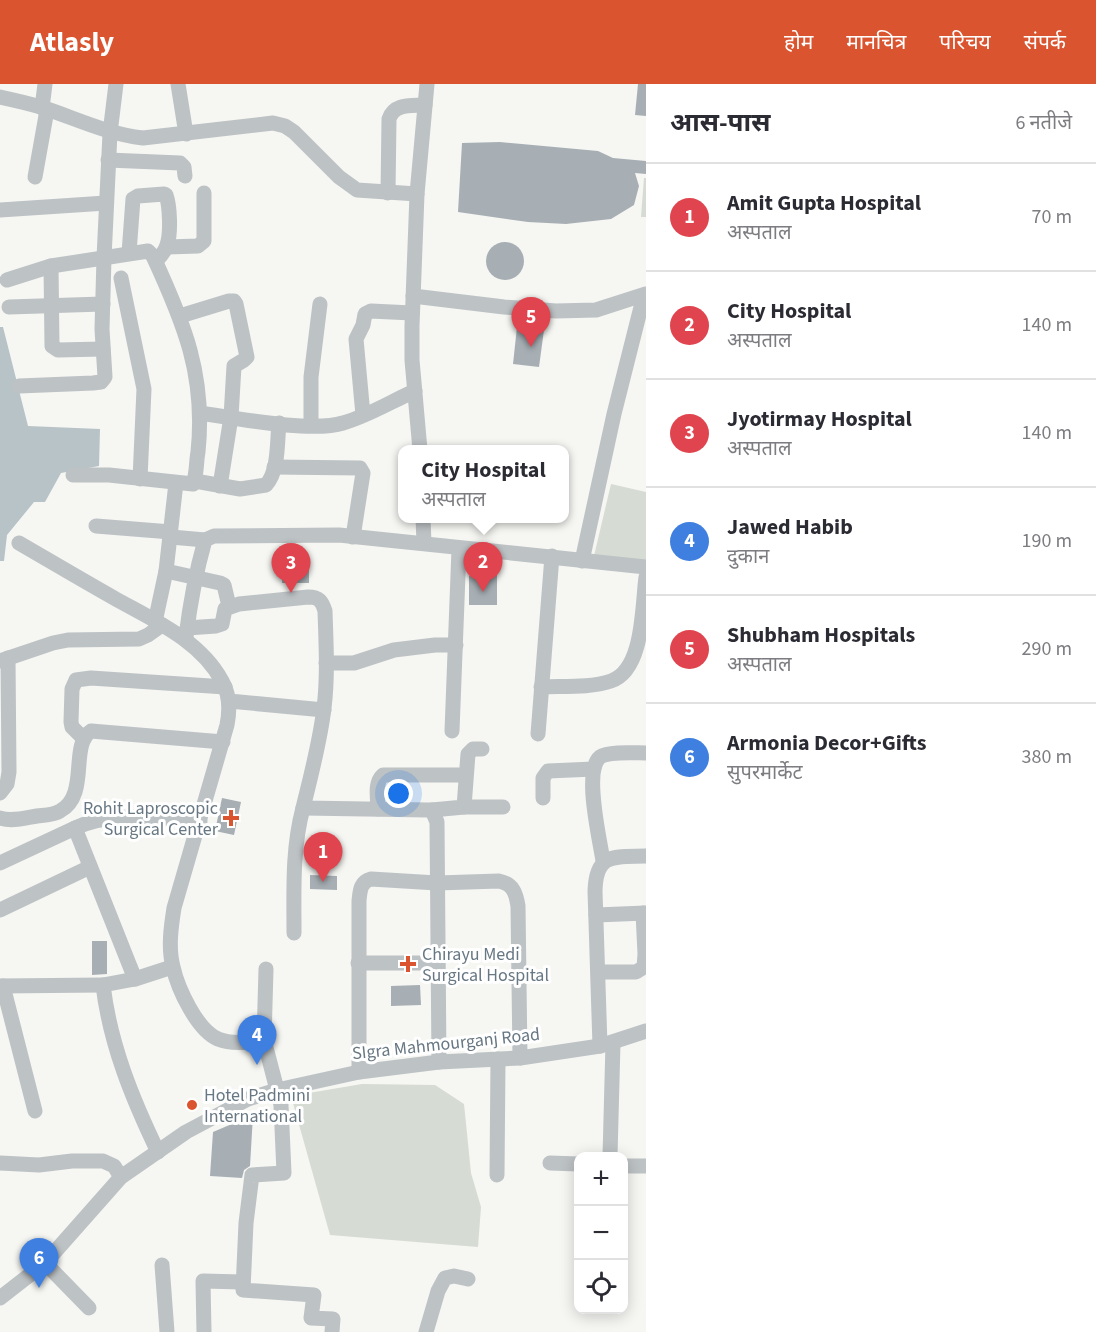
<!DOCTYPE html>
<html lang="hi">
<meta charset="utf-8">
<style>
:root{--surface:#fff;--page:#f2f2f3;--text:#2b2b33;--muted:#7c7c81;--line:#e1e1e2;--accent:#da5430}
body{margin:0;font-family:"Source Sans 3","Noto Sans Devanagari",sans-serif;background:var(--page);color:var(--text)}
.controls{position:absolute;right:18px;bottom:18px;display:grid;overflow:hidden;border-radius:12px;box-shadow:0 3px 15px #0003}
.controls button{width:54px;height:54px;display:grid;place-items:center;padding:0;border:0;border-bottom:2px solid var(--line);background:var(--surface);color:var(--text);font:30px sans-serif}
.you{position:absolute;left:399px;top:710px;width:21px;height:21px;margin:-15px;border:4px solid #fff;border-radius:50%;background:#1a73e8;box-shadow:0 0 0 9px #1a73e833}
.badge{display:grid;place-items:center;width:39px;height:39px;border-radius:50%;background:var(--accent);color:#fff;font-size:20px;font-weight:700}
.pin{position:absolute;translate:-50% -50px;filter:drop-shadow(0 2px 3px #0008)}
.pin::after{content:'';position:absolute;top:32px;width:21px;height:18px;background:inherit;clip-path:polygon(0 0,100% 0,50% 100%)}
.popup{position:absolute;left:398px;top:361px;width:171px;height:78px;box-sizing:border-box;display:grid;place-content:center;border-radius:12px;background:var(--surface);filter:drop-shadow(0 2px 4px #0005);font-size:20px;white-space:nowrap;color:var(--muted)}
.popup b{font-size:22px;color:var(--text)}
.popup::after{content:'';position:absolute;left:50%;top:100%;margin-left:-12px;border:12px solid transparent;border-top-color:var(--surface)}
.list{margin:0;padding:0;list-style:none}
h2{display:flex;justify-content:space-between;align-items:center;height:78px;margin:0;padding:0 24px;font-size:26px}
h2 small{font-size:20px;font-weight:400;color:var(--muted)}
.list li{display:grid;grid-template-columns:39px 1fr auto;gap:18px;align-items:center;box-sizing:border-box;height:108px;padding:0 24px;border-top:2px solid var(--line)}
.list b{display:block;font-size:22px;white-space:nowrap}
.list p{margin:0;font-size:20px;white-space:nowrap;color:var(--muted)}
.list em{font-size:20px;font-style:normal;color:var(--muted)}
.icon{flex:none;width:33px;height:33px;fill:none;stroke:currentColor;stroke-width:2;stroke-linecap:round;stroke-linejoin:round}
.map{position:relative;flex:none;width:646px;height:1248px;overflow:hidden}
header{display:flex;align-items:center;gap:36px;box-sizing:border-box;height:84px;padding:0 30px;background:var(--accent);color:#fff}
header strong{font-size:28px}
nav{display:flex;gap:33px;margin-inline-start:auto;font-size:21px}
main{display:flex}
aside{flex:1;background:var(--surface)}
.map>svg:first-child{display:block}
</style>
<header>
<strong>Atlasly</strong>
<nav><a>होम</a><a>मानचित्र</a><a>परिचय</a><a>संपर्क</a></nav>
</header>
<main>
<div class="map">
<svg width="646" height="1248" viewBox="0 0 646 1248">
<rect width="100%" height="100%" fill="#f6f6f3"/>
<g fill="#d6dbd3">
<path d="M 644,94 L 646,94 L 646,133 L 641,133 Z"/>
<path d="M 611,400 L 646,408 L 646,479 L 594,472 Z"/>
<path d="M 362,1000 L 435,1001 L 464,1020 L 471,1089 L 481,1123 L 478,1163 L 330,1151 L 291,1012 Z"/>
</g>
<path fill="#b7c3c7" d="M 0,243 L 3,243 L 28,342 L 100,345 L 99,382 L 61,389 L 45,418 L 34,418 L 7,451 L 4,477 L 0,477 Z"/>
<g fill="#a7afb4">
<path d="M 638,0 L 646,0 L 646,32 L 635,31 Z"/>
<path d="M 500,58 L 598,67 L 613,74 L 646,77 L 646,90 L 635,89 L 639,102 L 634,121 L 611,135 L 566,140 L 528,138 L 458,128 L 462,59 Z"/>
<circle cx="505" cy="177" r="19"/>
<path d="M 517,243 L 544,246 L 539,283 L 513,280 Z"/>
<path d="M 283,481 L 309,481 L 309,499 L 282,499 Z"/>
<path d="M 497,491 L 497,521 L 469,521 L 469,492 Z"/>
<path d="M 222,714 L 241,718 L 234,751 L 215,747 Z"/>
<path d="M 310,791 L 337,792 L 337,806 L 310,805 Z"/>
<path d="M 92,857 L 107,857 L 107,890 L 92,891 Z"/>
<path d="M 420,901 L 421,921 L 391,922 L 391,902 Z"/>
<path d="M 253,1031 L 250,1082 L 244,1086 L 242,1094 L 210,1092 L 213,1048 Z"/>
</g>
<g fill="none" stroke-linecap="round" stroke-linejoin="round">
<g stroke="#bdc2c5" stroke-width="15">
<path d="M 178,0 L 186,50"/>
<path d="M 0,13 C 14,16 27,19 41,23 C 75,34 107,50 143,54 L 273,39 L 285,42 L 294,48 L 339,93 L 357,106 L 417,110"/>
<path d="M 42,24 L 45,0"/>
<path d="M 108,76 L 180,79 L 184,83 L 185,92"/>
<path d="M 35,93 L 47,26"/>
<path d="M 388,109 L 389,35 C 394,19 411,22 425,21"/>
<path d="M 0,126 L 106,119"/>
<path d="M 167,163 L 198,162 L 204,157 L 204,109"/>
<path d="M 129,169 L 133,115 L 138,112 L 164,110 L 166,111 C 170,122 171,150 167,161 C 165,168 160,173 156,177"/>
<path d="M 51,182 L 52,262 L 58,266 L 103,265"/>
<path d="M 121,194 L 144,305 L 140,395"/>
<path d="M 7,196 L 51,182 L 148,167 L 153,172 C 184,239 206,292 198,368 C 196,378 197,390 193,400 L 109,391 L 73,391"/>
<path d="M 413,212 L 504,223 L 556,227 L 596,226 L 646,210"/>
<path d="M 9,223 L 103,220"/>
<path d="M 180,232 L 229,217 L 234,217 L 236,220 L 247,273 L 244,276 L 234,282 L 231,333 L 220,402"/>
<path d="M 19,302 L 93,299 L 101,298 L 105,293 L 102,245 L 104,174 L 110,49 L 116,0"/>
<path d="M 200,329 C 235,334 312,349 343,339 C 368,332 392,317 415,307"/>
<path d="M 363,331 L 356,255 L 363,241 L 365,230 L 371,227 L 412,229"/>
<path d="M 311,341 L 311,293 L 320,220"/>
<path d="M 420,366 L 412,276 L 412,242 L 417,110 L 427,0"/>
<path d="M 274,383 L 360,384 L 363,389 L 353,453"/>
<path d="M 195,397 L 240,405 L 266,401 C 279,387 277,357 279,339"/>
<path d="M 423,434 L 424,459"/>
<path d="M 96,442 L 171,448"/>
<path d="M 171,453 L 205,456"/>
<path d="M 19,459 C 50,477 82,496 114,514 C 153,536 200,556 222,597 C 230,611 230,626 227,641 L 174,824 C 171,843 168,864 173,883 C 178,905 197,946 218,955 C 233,961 249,958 264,956"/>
<path d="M 582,477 L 614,330 L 644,211"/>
<path d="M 166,487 L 220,499 L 224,501 L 229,522"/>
<path d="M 155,538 L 166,487 L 176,399"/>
<path d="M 187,544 L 216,542 L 222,540 L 225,525 L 239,520 L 308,513 C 319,513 322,517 325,527 C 326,559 328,592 324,624 C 320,658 311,691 303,724 L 428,726 L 432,726 L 437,738 L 439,978"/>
<path d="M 186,553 C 190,519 196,488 205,456 L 214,452 L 339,451 L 646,483"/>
<path d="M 0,577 L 53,559 L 68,556 L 139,555 L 148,551 L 162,541"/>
<path d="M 326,579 L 354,579 L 394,566 L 435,561 L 456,561"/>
<path d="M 541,603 C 564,602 590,604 611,597 C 644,586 642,522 646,493"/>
<path d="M 229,617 L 324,626"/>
<path d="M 452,647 L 459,465"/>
<path d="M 538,650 L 552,472"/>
<path d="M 84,655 L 72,643 L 71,638 L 72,605 L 76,596 L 91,594 L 225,603"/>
<path d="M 0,709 L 7,700 L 9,688 L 8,574"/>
<path d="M 543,714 L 543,694 L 548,687 L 594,685"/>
<path d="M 464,723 L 503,723"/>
<path d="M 378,725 C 378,714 374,699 383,691 L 465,691"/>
<path d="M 432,726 L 464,723 L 468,670 L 473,665 L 482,665"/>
<path d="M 0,734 C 11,738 25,734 37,732 C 45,731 54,731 60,727 C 90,711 69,661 91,647 L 223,658"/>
<path d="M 75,744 C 114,726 158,735 200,738"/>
<path d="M 603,777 C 600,756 583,687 600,673 C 609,667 635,669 646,669"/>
<path d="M 0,779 L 75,744 L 135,895 L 103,901 C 110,960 132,1014 158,1068"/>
<path d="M 0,826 L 90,783"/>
<path d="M 596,831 L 646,829"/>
<path d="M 294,849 C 294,806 292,765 303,724"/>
<path d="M 358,879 L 437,879"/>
<path d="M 266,885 L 264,956 L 281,1021 L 284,1089 L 252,1091 L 246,1139 L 243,1206 L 314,1211 L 311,1234 L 333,1235 L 332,1248"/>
<path d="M 598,888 L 636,888 L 644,883 L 645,870 L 643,829"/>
<path d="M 135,895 L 172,883"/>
<path d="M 0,902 L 103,901"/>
<path d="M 3,902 L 35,1027"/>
<path d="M 600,962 L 595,807 C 596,768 615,773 646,772"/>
<path d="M 359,988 L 359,817 C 360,807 360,798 371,795 L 437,799 L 499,797 C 513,800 516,809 518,822 L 520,974"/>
<path d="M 610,1072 L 613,959"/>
<path d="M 0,1079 L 39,1081 L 72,1077 L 103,1077 L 114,1082 L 121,1093"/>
<path d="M 550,1079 L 578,1080"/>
<path d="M 624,1082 L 646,1082"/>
<path d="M 497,1091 L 498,975"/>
<path d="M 45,1179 L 89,1224"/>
<path d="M 162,1181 L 167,1248"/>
<path d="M 0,1214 L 45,1179 L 121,1093 L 186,1048 L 248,1015 L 277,1006 L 359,988 L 439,978 L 520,974 L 600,962 L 646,947"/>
<path d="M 204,1248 L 203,1197 L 242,1198"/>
<path d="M 426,1248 L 438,1207 L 445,1194 L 454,1192 L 468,1195"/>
</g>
</g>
<g fill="#da5430" stroke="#fff" stroke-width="2">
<path d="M228 725h6v6h6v6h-6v6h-6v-6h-6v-6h6z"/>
<path d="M405 871h6v6h6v6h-6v6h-6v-6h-6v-6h6z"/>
<circle cx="192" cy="1021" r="6"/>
</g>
<g text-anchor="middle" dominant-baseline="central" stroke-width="6" stroke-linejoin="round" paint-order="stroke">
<g font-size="18" fill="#677783" stroke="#fff" text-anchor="start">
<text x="218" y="724" text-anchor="end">Rohit Laproscopic<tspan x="218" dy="21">Surgical Center</tspan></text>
<text x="422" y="870">Chirayu Medi<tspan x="422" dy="21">Surgical Hospital</tspan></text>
<text x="204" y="1011">Hotel Padmini<tspan x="204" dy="21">International</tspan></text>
</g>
<g font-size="18" fill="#677783" stroke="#fff">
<text transform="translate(446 960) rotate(-6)">SIgra Mahmourganj Road</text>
</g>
</g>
</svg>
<div class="controls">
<button>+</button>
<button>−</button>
<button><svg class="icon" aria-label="locate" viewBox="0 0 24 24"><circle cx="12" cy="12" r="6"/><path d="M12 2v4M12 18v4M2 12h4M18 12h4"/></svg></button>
</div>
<div class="you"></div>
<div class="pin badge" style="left:323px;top:798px;background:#e0444e">1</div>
<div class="pin badge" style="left:483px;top:508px;background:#e0444e">2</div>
<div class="popup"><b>City Hospital</b>अस्पताल</div>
<div class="pin badge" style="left:291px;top:509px;background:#e0444e">3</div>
<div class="pin badge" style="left:257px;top:981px;background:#3f7fe0">4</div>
<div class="pin badge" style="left:531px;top:263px;background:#e0444e">5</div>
<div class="pin badge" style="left:39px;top:1204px;background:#3f7fe0">6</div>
</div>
<aside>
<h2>आस-पास<small>6 नतीजे</small></h2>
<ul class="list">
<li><span class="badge" style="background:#e0444e">1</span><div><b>Amit Gupta Hospital</b><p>अस्पताल</p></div><em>70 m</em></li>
<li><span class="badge" style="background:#e0444e">2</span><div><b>City Hospital</b><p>अस्पताल</p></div><em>140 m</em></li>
<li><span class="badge" style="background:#e0444e">3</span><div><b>Jyotirmay Hospital</b><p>अस्पताल</p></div><em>140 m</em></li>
<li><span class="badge" style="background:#3f7fe0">4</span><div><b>Jawed Habib</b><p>दुकान</p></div><em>190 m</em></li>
<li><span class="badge" style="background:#e0444e">5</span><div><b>Shubham Hospitals</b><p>अस्पताल</p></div><em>290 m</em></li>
<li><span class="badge" style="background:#3f7fe0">6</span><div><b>Armonia Decor+Gifts</b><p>सुपरमार्केट</p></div><em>380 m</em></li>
</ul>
</aside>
</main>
